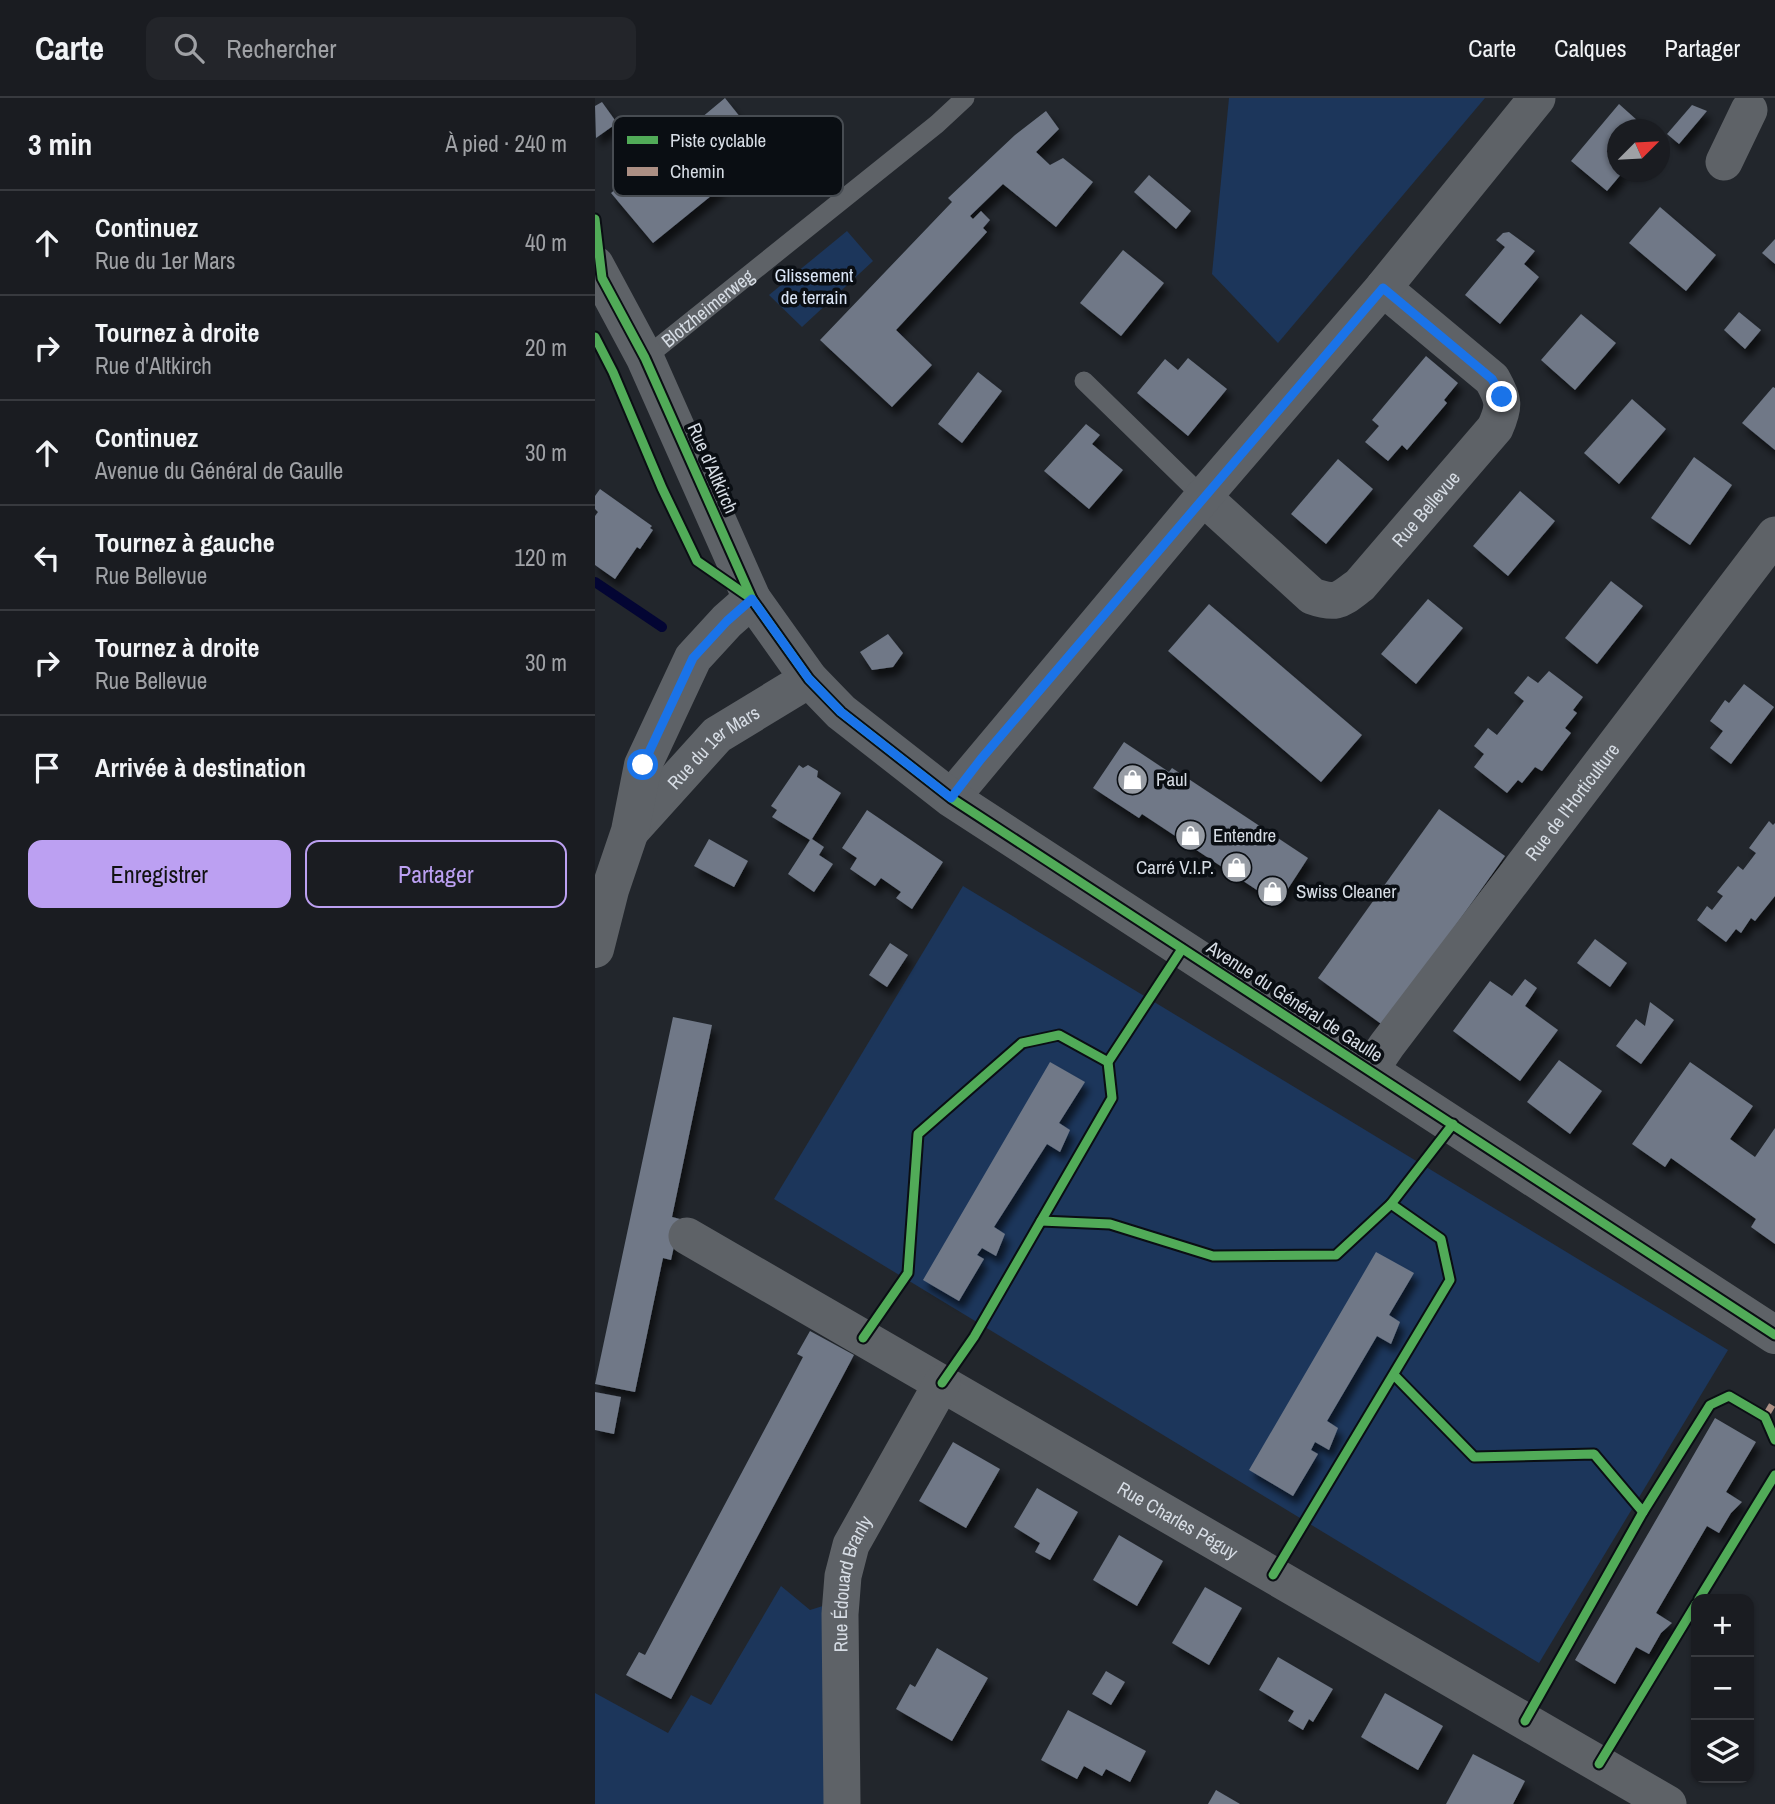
<!DOCTYPE html>
<html lang="fr">
<meta charset="utf-8">
<style>
:root{--surface:#1a1c21;--page:#23252a;--text:#f1f3f6;--muted:#9fa1a5;--line:#383a3f;--accent:#bca0f2}
body{margin:0;font-family:"Archivo Narrow",sans-serif;background:var(--page);color:var(--text)}
.controls{position:absolute;right:21px;bottom:21px;display:grid;overflow:hidden;border-radius:14px;box-shadow:0 2px 5px #0004}
.controls button{width:63px;height:63px;display:grid;place-items:center;padding:0;border:0;border-bottom:2px solid var(--line);background:var(--surface);color:var(--text);font:35px sans-serif}
.compass{position:absolute;left:1012px;top:21px;width:63px;height:63px;border-radius:50%;background:var(--surface);box-shadow:0 2px 5px #0004;rotate:66deg}
.stop{position:absolute;width:21px;height:21px;margin:-16px;border:5px solid #1a73e8;border-radius:50%;background:#fff}
.stop.end{background:#1a73e8;border-color:#fff;box-shadow:0 2px 7px #0008}
.list{margin:0;padding:0;list-style:none}
h2{display:flex;justify-content:space-between;align-items:center;height:91px;margin:0;padding:0 28px;font-size:30px}
h2 small{font-size:23px;font-weight:400;color:var(--muted)}
.list li{display:grid;grid-template-columns:46px 1fr auto;gap:21px;align-items:center;box-sizing:border-box;height:105px;padding:0 28px;border-top:2px solid var(--line)}
.list b{display:block;font-size:26px;white-space:nowrap}
.list p{margin:0;font-size:23px;white-space:nowrap;color:var(--muted)}
.list em{font-size:23px;font-style:normal;color:var(--muted)}
.actions{display:flex;gap:14px;padding:21px 28px}
.actions a{flex:1;padding:16px 0;border:2px solid var(--accent);border-radius:14px;text-align:center;font-size:24px;color:var(--accent)}
.actions .main{background:var(--accent);color:#111}
.icon{flex:none;width:38px;height:38px;fill:none;stroke:currentColor;stroke-width:2;stroke-linecap:round;stroke-linejoin:round}
.map{position:relative;flex:none;width:1180px;height:1706px;overflow:hidden}
header{display:flex;align-items:center;gap:42px;box-sizing:border-box;height:98px;padding:0 35px;background:var(--surface);border-bottom:2px solid var(--line)}
header strong{font-size:33px}
nav{display:flex;gap:38px;margin-inline-start:auto;font-size:24px}
.search{width:490px;height:63px;background:var(--page);display:flex;align-items:center;gap:18px;box-sizing:border-box;padding:0 24px;border-radius:14px;color:var(--muted);font-size:26px}
main{display:flex}
aside{flex:1;background:var(--surface)}
.map>svg:first-child{display:block}
</style>
<header>
<strong>Carte</strong>
<div class="search"><svg class="icon" aria-label="search" viewBox="0 0 24 24"><circle cx="10" cy="10" r="6"/><path d="M15 15l6 6"/></svg>Rechercher</div>
<nav><a>Carte</a><a>Calques</a><a>Partager</a></nav>
</header>
<main>
<aside>
<h2>3 min<small>À pied · 240 m</small></h2>
<ul class="list">
<li><svg class="icon" aria-label="ahead" viewBox="0 0 24 24"><path d="M12 20V5M6 11l6-6 6 6"/></svg><div><b>Continuez</b><p>Rue du 1er Mars</p></div><em>40 m</em></li>
<li><svg class="icon" aria-label="right" viewBox="0 0 24 24"><path d="M7 20v-9h11M14 6l5 5-5 5"/></svg><div><b>Tournez à droite</b><p>Rue d'Altkirch</p></div><em>20 m</em></li>
<li><svg class="icon" aria-label="ahead" viewBox="0 0 24 24"><path d="M12 20V5M6 11l6-6 6 6"/></svg><div><b>Continuez</b><p>Avenue du Général de Gaulle</p></div><em>30 m</em></li>
<li><svg class="icon" aria-label="left" viewBox="0 0 24 24"><path d="M17 20v-9H6M10 6l-5 5 5 5"/></svg><div><b>Tournez à gauche</b><p>Rue Bellevue</p></div><em>120 m</em></li>
<li><svg class="icon" aria-label="right" viewBox="0 0 24 24"><path d="M7 20v-9h11M14 6l5 5-5 5"/></svg><div><b>Tournez à droite</b><p>Rue Bellevue</p></div><em>30 m</em></li>
<li><svg class="icon" aria-label="arrive" viewBox="0 0 24 24"><path d="M6 21V4h12l-3 4 3 4H6"/></svg><div><b>Arrivée à destination</b></div></li>
</ul>
<div class="actions"><a class="main">Enregistrer</a><a>Partager</a></div>
</aside>
<div class="map">
<svg width="1180" height="1706" viewBox="0 0 1180 1706">
<defs>
<filter id="shadow"><feDropShadow dx="4.5" dy="8" stdDeviation="3.5" flood-color="#0009"/></filter>
</defs>
<rect width="100%" height="100%" fill="#22262c"/>
<g fill="#1c365b">
<path d="M 634,0 L 890,0 L 683,245 L 617,176 Z"/>
<path d="M 252,133 L 278,163 L 207,229 L 174,197 Z"/>
<path d="M 368,788 L 1133,1252 L 944,1565 L 179,1101 Z"/>
<path d="M 186,1488 L 215,1512 L 231,1507 L 229,1706 L 0,1706 L 0,1595 L 73,1635 L 96,1597 L 116,1607 Z"/>
</g>
<g fill="none" stroke-linecap="round" stroke-linejoin="round">
<path stroke="#030533" stroke-width="10" d="M 0,484 L 67,529"/>
</g>
<g fill="#6f7887" filter="url(#shadow)">
<path d="M 130,0 L 161,39 L 117,76 L 127,89 L 58,145 L 16,95 Z"/>
<path d="M 7,4 L 22,25 L 1,40 L 0,8 Z"/>
<path d="M 1024,6 L 1053,32 L 1023,32 L 1023,74 L 1028,74 L 1012,93 L 976,63 Z"/>
<path d="M 1097,7 L 1112,13 L 1084,46 L 1072,36 Z"/>
<path d="M 451,13 L 464,31 L 441,54 L 455,67 L 468,60 L 498,84 L 461,129 L 408,86 L 375,118 L 378,121 L 386,113 L 395,122 L 388,130 L 392,134 L 301,232 L 337,267 L 297,309 L 225,242 L 357,104 L 353,100 L 420,37 Z"/>
<path d="M 554,77 L 596,113 L 581,131 L 539,94 Z"/>
<path d="M 1065,109 L 1121,157 L 1091,193 L 1034,145 Z"/>
<path d="M 914,134 L 940,153 L 929,166 L 944,179 L 905,226 L 870,197 L 910,149 L 901,142 L 908,135 Z"/>
<path d="M 1180,141 L 1180,166 L 1167,155 Z"/>
<path d="M 528,152 L 569,185 L 526,238 L 485,205 Z"/>
<path d="M 1144,214 L 1166,232 L 1150,251 L 1129,232 Z"/>
<path d="M 986,216 L 1021,245 L 980,292 L 946,262 Z"/>
<path d="M 831,258 L 863,285 L 849,302 L 852,305 L 812,352 L 807,347 L 793,363 L 770,344 L 784,328 L 777,322 Z"/>
<path d="M 593,260 L 632,291 L 593,338 L 542,295 L 570,261 L 583,272 Z"/>
<path d="M 383,274 L 407,293 L 367,345 L 343,326 Z"/>
<path d="M 1178,289 L 1180,290 L 1180,352 L 1147,325 Z"/>
<path d="M 1037,301 L 1071,331 L 1024,386 L 989,355 Z"/>
<path d="M 491,326 L 505,337 L 497,346 L 528,372 L 494,411 L 449,373 Z"/>
<path d="M 1099,359 L 1137,387 L 1095,447 L 1056,420 Z"/>
<path d="M 743,361 L 778,391 L 731,446 L 696,416 Z"/>
<path d="M 5,391 L 57,428 L 55,430 L 58,432 L 45,451 L 42,449 L 20,481 L 0,467 L 0,418 L 3,414 L 0,411 L 0,398 Z"/>
<path d="M 925,393 L 960,423 L 913,478 L 878,448 Z"/>
<path d="M 1016,483 L 1048,508 L 1002,566 L 970,540 Z"/>
<path d="M 833,501 L 868,530 L 821,586 L 786,556 Z"/>
<path d="M 614,506 L 767,637 L 726,684 L 573,553 Z"/>
<path d="M 293,536 L 308,555 L 298,569 L 277,572 L 265,554 Z"/>
<path d="M 954,573 L 988,599 L 978,612 L 982,615 L 970,630 L 976,635 L 947,673 L 940,669 L 927,685 L 923,682 L 912,695 L 879,669 L 889,656 L 879,648 L 893,630 L 902,637 L 914,622 L 929,603 L 919,595 L 933,578 L 943,585 Z"/>
<path d="M 1149,586 L 1179,609 L 1136,666 L 1115,650 L 1128,633 L 1115,623 L 1130,602 L 1134,605 Z"/>
<path d="M 529,644 L 574,674 L 577,670 L 713,760 L 683,806 L 547,716 L 544,720 L 498,690 Z"/>
<path d="M 204,667 L 208,670 L 213,667 L 223,673 L 222,679 L 246,695 L 217,741 L 229,749 L 224,757 L 238,766 L 219,794 L 193,776 L 215,742 L 177,719 L 182,712 L 176,708 Z"/>
<path d="M 844,711 L 910,758 L 789,928 L 723,880 Z"/>
<path d="M 272,712 L 348,764 L 317,811 L 301,800 L 306,794 L 286,780 L 280,788 L 255,771 L 262,760 L 247,750 Z"/>
<path d="M 1174,723 L 1178,727 L 1180,725 L 1180,798 L 1160,823 L 1156,820 L 1146,835 L 1141,831 L 1131,844 L 1102,822 L 1112,808 L 1117,812 L 1128,798 L 1122,794 L 1143,768 L 1148,772 L 1161,755 L 1154,750 Z"/>
<path d="M 114,741 L 153,763 L 139,789 L 99,768 Z"/>
<path d="M 1000,841 L 1032,865 L 1015,889 L 982,865 Z"/>
<path d="M 295,845 L 313,857 L 292,889 L 274,877 Z"/>
<path d="M 930,881 L 942,890 L 930,908 L 963,932 L 925,983 L 858,933 L 895,883 L 917,898 Z"/>
<path d="M 1055,904 L 1079,922 L 1046,966 L 1021,948 L 1041,921 L 1050,928 Z"/>
<path d="M 78,919 L 117,927 L 77,1119 L 85,1121 L 76,1162 L 68,1160 L 40,1294 L 0,1286 Z"/>
<path d="M 964,962 L 1007,993 L 975,1036 L 932,1004 Z"/>
<path d="M 455,964 L 490,984 L 464,1025 L 475,1032 L 465,1054 L 452,1046 L 399,1129 L 410,1136 L 401,1158 L 387,1150 L 382,1157 L 389,1161 L 364,1203 L 328,1182 Z"/>
<path d="M 1095,964 L 1158,1008 L 1135,1041 L 1160,1059 L 1180,1030 L 1180,1146 L 1156,1129 L 1161,1121 L 1076,1060 L 1070,1069 L 1037,1046 Z"/>
<path d="M 781,1154 L 819,1175 L 794,1217 L 805,1224 L 796,1246 L 782,1238 L 732,1323 L 743,1330 L 734,1352 L 720,1344 L 716,1352 L 723,1356 L 698,1398 L 654,1372 Z"/>
<path d="M 215,1233 L 259,1257 L 76,1601 L 31,1577 L 44,1554 L 50,1557 L 208,1259 L 202,1256 Z"/>
<path d="M 0,1294 L 26,1299 L 19,1336 L 0,1332 Z"/>
<path d="M 1120,1320 L 1161,1344 L 1131,1394 L 1147,1404 L 1136,1415 L 1124,1435 L 1112,1428 L 1061,1515 L 1077,1525 L 1066,1535 L 1054,1556 L 1041,1549 L 1020,1586 L 980,1562 Z"/>
<path d="M 358,1344 L 405,1371 L 371,1430 L 324,1403 Z"/>
<path d="M 442,1390 L 483,1414 L 455,1462 L 440,1454 L 445,1445 L 419,1429 Z"/>
<path d="M 524,1437 L 568,1463 L 542,1508 L 498,1482 Z"/>
<path d="M 610,1489 L 647,1510 L 614,1567 L 577,1545 Z"/>
<path d="M 342,1550 L 393,1580 L 357,1643 L 301,1611 L 315,1586 L 320,1589 Z"/>
<path d="M 683,1559 L 738,1591 L 718,1624 L 714,1621 L 708,1632 L 693,1623 L 699,1613 L 664,1592 Z"/>
<path d="M 511,1573 L 530,1584 L 516,1607 L 497,1596 Z"/>
<path d="M 790,1595 L 848,1628 L 823,1672 L 766,1639 Z"/>
<path d="M 473,1612 L 551,1653 L 535,1684 L 511,1671 L 507,1678 L 489,1668 L 482,1681 L 446,1662 Z"/>
<path d="M 878,1656 L 930,1683 L 918,1706 L 851,1706 Z"/>
<path d="M 621,1692 L 645,1706 L 613,1706 Z"/>
</g>
<g fill="none" stroke-linecap="round" stroke-linejoin="round">
<g stroke="#5e6267" stroke-width="19">
<path id="s1" d="M 50,260 L 342,26 L 370,0"/>
<path d="M 489,283 L 608,399"/>
</g>
<g stroke="#5e6267" stroke-width="37">
<path d="M 1129,64 L 1154,12"/>
<path id="s2" d="M 608,399 L 717,498 C 742,507 745,502 765,487 L 900,330 C 910,308 909,302 897,281 L 788,190"/>
<path d="M 356,700 L 608,399 L 788,190 L 942,0"/>
<path id="s3" d="M 775,972 L 792,947 L 1180,437"/>
<path id="s4" d="M 92,1138 L 1073,1706"/>
<path id="s5" d="M 247,1706 L 245,1516 L 248,1478 L 256,1447 L 347,1285"/>
</g>
<g stroke="#5e6267" stroke-width="38">
<path d="M 0,167 L 50,260 L 157,501 L 214,581 L 246,614 L 356,700 L 1180,1237"/>
<path id="s6" d="M 37,731 L 122,637 L 214,581"/>
<path d="M 0,851 L 15,792 L 35,733 L 48,667 L 98,560 L 132,523 L 157,501"/>
</g>
<path stroke="#ac8f84" stroke-width="7" stroke-dasharray="14 7" stroke-linecap="butt" d="M 1170,1319 L 1180,1302"/>
<defs>
<g id="cycleway">
<path d="M 0,121 L 7,180 L 50,260 L 157,501 L 214,581 L 246,614 L 356,700 L 1180,1237"/>
<path d="M 0,239 L 18,274 L 67,390 L 102,463 L 157,501"/>
<path d="M 446,1123 L 515,1126 L 618,1158 L 741,1157 L 796,1106"/>
<path d="M 268,1240 L 313,1175 L 323,1036 L 427,945 L 464,937 L 513,964"/>
<path d="M 799,1277 L 879,1359 L 999,1356 L 1048,1414 L 1115,1307 L 1134,1298 L 1170,1319 L 1180,1342"/>
<path d="M 347,1285 L 379,1239 L 517,1000 L 513,964 L 587,851"/>
<path d="M 678,1477 L 855,1182 L 846,1141 L 796,1106 L 858,1026"/>
<path d="M 1104,1501 L 1180,1377"/>
<path d="M 930,1623 L 1048,1414"/>
<path d="M 1004,1666 L 1101,1506"/>
</g>
</defs>
<use href="#cycleway" stroke="#0a0e13" stroke-width="13"/>
<use href="#cycleway" stroke="#51ab58" stroke-width="9"/>
</g>
<g fill="none" stroke-linecap="round" stroke-linejoin="round">
<path stroke="#1a73e8" stroke-width="9" d="M 48,667 L 98,560 L 132,523 L 157,501 L 214,581 L 246,614 L 356,700 L 386,661 L 788,190 L 897,281 L 907,299"/>
</g>
<defs>
<symbol id="shop-disc" viewBox="-11 -11 22 22"><circle r="9.5" fill="#979ca4" stroke="#0a0e13"/><path d="M-5-2.5h2.3a2.7 3.5 0 0 1 5.4 0H5L5.5 6h-11ZM-1.5-2.5h3a1.5 2.3 0 0 0-3 0Z" fill="#fff"/></symbol>
</defs>
<g fill-rule="evenodd">
<use href="#shop-disc" x="520" y="664" width="35" height="35"/>
<use href="#shop-disc" x="578" y="720" width="35" height="35"/>
<use href="#shop-disc" x="624" y="752" width="35" height="35"/>
<use href="#shop-disc" x="660" y="776" width="35" height="35"/>
</g>
<g text-anchor="middle" dominant-baseline="central" stroke-width="7" stroke-linejoin="round" paint-order="stroke">
<g font-size="19" fill="#dae5f6" stroke="#0a0e13">
<text x="219" y="177">Glissement<tspan x="219" dy="22">de terrain</tspan></text>
</g>
<g font-size="19" fill="#d6dce4" stroke="#0a0e13">
<text stroke="none"><textPath href="#s1" startOffset="80">Blotzheimerweg</textPath></text>
<text transform="translate(118 370) rotate(66)">Rue d'Altkirch</text>
<text stroke="none"><textPath href="#s2" startOffset="301">Rue Bellevue</textPath></text>
<text stroke="none"><textPath href="#s6" startOffset="116">Rue du 1er Mars</textPath></text>
<text stroke="none"><textPath href="#s3" startOffset="336">Rue de l'Horticulture</textPath></text>
<text transform="translate(700 903) rotate(33)">Avenue du Général de Gaulle</text>
<text stroke="none"><textPath href="#s4" startOffset="567">Rue Charles Péguy</textPath></text>
<text stroke="none"><textPath href="#s5" startOffset="222">Rue Édouard Branly</textPath></text>
</g>
<g font-size="19" fill="#d6dce4" stroke="#0a0e13" text-anchor="start">
<text x="561" y="681">Paul</text>
<text x="618" y="737">Entendre</text>
<text x="619" y="769" text-anchor="end">Carré V.I.P.</text>
<text x="701" y="793">Swiss Cleaner</text>
</g>
</g>
<rect x="18" y="18" width="230" height="80" rx="10" fill="#0a0e13" stroke="#474c52" stroke-width="2"/>
<rect x="32" y="38" width="31" height="8" fill="#51ab58"/>
<rect x="32" y="69" width="31" height="9" fill="#ac8f84"/>
<g font-size="19" fill="#d6dce4">
<text x="75" y="49">Piste cyclable</text>
<text x="75" y="80">Chemin</text>
</g>
</svg>
<div class="controls">
<button>+</button>
<button>−</button>
<button><svg class="icon" aria-label="layers" viewBox="0 0 24 24"><path d="M12 4l9 5-9 5-9-5zM3 14l9 5 9-5"/></svg></button>
</div>
<svg class="compass" viewBox="-18 -18 36 36"><path d="M0-13l5 13h-10z" fill="#e53935"/><path d="M0 13l5-13h-10z" fill="#9fa1a5"/></svg>
<div class="stop" style="left:48px;top:667px"></div>
<div class="stop end" style="left:907px;top:299px"></div>
</div>
</main>
